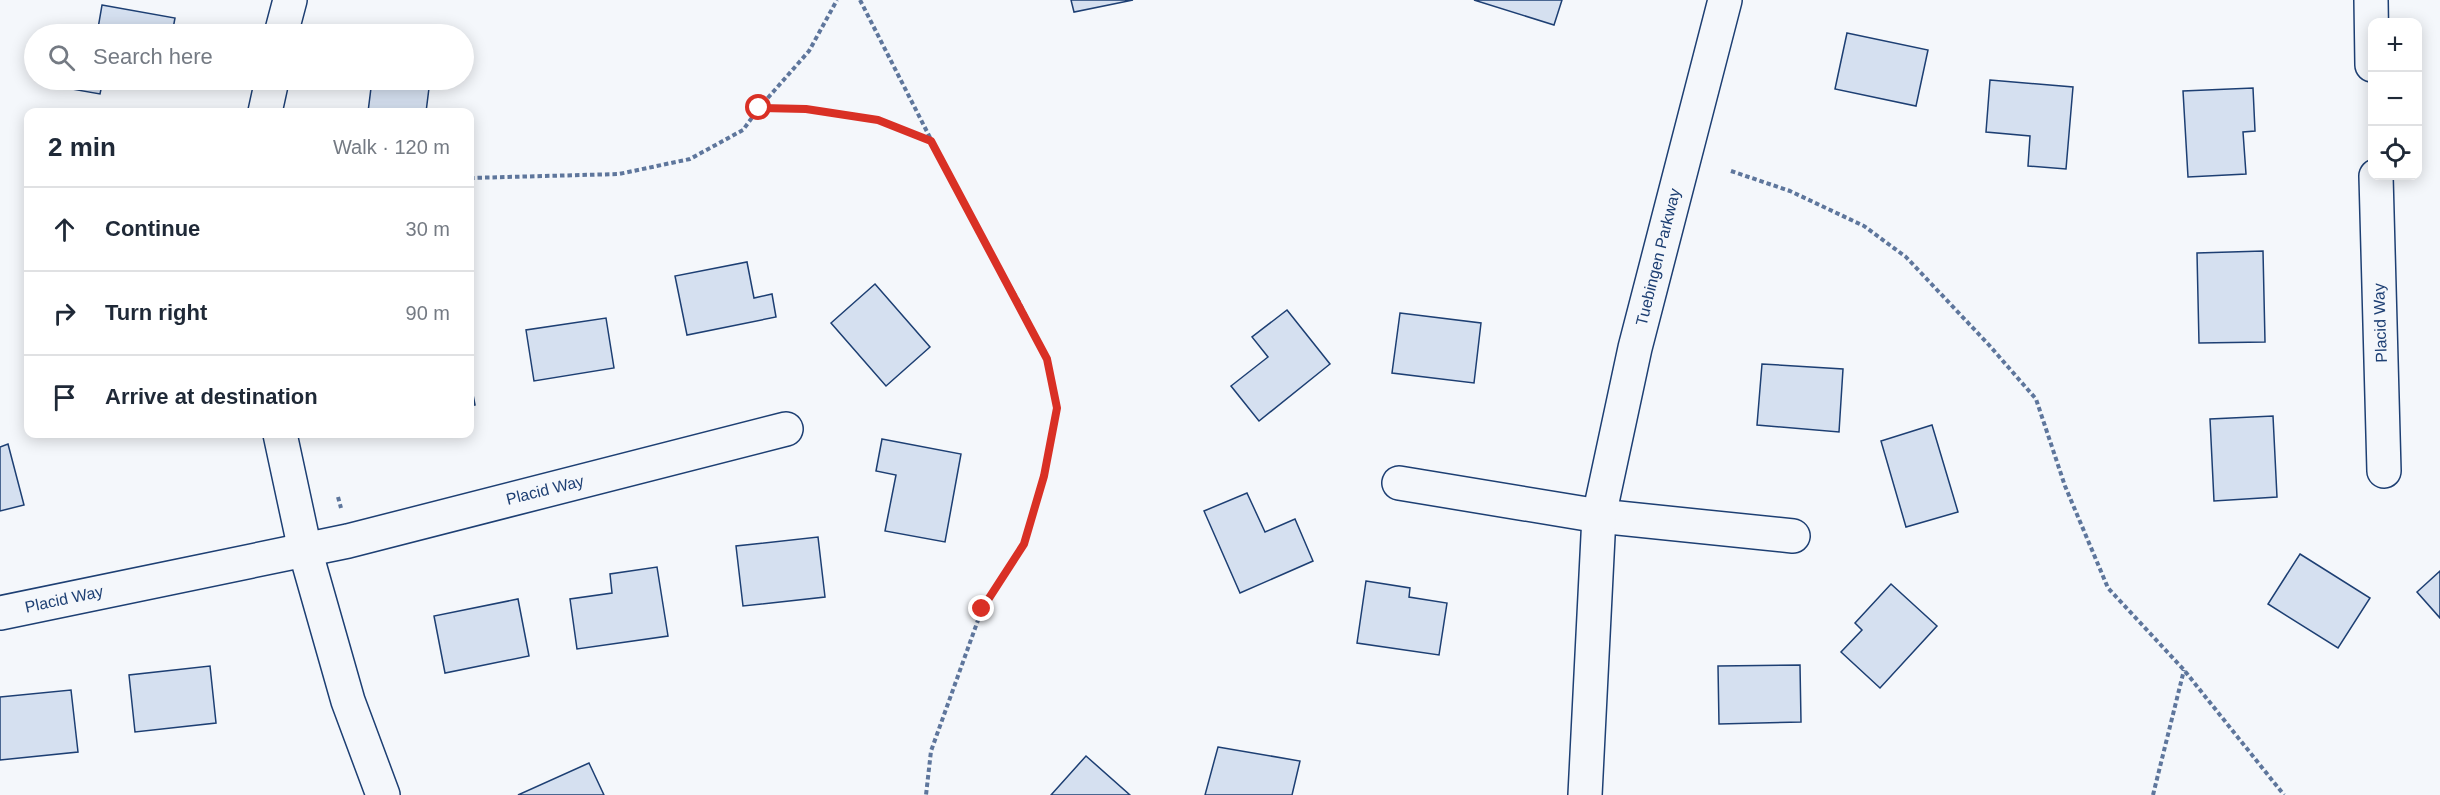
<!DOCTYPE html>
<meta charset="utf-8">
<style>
:root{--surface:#fff;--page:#f2f2f3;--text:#1f2937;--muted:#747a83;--line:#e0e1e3}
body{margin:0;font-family:Arial,sans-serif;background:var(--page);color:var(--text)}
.controls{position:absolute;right:18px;top:18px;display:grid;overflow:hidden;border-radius:12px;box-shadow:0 3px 15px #0003}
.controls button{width:54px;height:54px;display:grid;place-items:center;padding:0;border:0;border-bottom:2px solid var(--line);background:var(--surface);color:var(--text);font:30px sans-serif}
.stop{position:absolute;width:18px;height:18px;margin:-14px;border:4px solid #d93025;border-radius:50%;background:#fff}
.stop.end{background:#d93025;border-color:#fff;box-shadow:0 2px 6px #0008}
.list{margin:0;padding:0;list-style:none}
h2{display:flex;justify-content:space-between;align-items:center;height:78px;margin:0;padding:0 24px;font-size:26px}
h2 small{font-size:20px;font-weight:400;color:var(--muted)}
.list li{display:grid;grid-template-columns:39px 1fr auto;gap:18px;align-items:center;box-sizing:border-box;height:84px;padding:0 24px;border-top:2px solid var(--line)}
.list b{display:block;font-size:22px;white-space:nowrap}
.list em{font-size:20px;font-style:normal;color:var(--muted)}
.icon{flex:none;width:33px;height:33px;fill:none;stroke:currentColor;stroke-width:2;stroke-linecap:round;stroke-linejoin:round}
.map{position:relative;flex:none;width:2440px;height:795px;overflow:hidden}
.search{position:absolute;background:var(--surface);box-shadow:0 3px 15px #0003;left:24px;top:24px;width:450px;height:66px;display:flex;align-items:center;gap:15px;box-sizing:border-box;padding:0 21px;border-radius:33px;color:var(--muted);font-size:22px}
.panel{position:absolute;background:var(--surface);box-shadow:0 3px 15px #0003;left:24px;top:108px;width:450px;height:330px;border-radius:12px}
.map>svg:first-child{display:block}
</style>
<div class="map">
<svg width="2440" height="795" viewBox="0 0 2440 795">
<rect width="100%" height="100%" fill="#f4f7fb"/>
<g fill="#d5e0f0" stroke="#1d3f73" stroke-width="1.5">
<path d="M 1071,0 L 1133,0 L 1074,12 Z"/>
<path d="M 1474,0 L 1562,0 L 1554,25 Z"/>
<path d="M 102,5 L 175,18 L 172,34 L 97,34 Z"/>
<path d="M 1847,33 L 1928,50 L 1916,106 L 1835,89 Z"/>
<path d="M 62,80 L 103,80 L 100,94 L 60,87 Z"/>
<path d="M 115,80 L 164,80 L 163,88 Z"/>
<path d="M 372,80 L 430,80 L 426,112 L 368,112 Z"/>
<path d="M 1990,80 L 2073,87 L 2066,169 L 2028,166 L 2030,136 L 1986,132 Z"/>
<path d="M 2253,88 L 2255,131 L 2243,132 L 2246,174 L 2188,177 L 2183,91 Z"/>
<path d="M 2263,251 L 2265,342 L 2199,343 L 2197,253 Z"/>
<path d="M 747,262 L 754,298 L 772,294 L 776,317 L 687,335 L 675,276 Z"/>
<path d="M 875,284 L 930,347 L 886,386 L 831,323 Z"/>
<path d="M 1287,310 L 1330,364 L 1259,421 L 1231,386 L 1268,357 L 1252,337 Z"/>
<path d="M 1400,313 L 1481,323 L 1474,383 L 1392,373 Z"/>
<path d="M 606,318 L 614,368 L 534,381 L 526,330 Z"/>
<path d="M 1762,364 L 1843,369 L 1839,432 L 1757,425 Z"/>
<path d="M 470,379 L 475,405 L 470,406 Z"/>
<path d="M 2273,416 L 2277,497 L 2214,501 L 2210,419 Z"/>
<path d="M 1932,425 L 1958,512 L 1906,527 L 1881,441 Z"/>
<path d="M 882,439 L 961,454 L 945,542 L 885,531 L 896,475 L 876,471 Z"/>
<path d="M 8,444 L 24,505 L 0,511 L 0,447 Z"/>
<path d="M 1247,493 L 1265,532 L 1295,519 L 1313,561 L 1240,593 L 1204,511 Z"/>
<path d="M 818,537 L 825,597 L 743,606 L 736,546 Z"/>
<path d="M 2300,554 L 2370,598 L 2338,648 L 2268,604 Z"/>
<path d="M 657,567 L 668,636 L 577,649 L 570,599 L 612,593 L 610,574 Z"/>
<path d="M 2440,571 L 2440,618 L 2417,592 Z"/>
<path d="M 1366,581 L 1410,588 L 1409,597 L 1447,603 L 1439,655 L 1357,643 Z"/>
<path d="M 1891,584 L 1937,626 L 1880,688 L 1841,652 L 1862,630 L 1855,623 Z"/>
<path d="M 518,599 L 529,656 L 445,673 L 434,616 Z"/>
<path d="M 1800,665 L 1801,722 L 1719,724 L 1718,666 Z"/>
<path d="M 210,666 L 216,723 L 135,732 L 129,675 Z"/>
<path d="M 71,690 L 78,752 L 0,760 L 0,697 Z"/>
<path d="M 1218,747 L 1300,761 L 1292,795 L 1205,795 Z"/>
<path d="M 1086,756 L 1130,795 L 1051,795 Z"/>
<path d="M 589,763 L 604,795 L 518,795 Z"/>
</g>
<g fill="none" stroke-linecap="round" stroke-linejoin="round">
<defs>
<g id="minor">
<path d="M 2371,0 L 2372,65"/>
<path d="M 281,34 L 290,0"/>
<path d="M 265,112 L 272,80"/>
<path d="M 2376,176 L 2384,471"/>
<path d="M 280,434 L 305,550 L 348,701 L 383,795"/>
<path d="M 1399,483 L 1599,516 L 1793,536"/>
<path d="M 0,613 L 348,541 L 786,429"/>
<path d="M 1585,795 L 1599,516 L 1635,348 L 1725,0"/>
</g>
</defs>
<use href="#minor" stroke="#1d3f73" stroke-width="36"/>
<g stroke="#5e769c" stroke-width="4" stroke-dasharray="4.5 3" stroke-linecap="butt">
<path d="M 860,0 L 973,222 L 1019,302 L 1047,359 L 1057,408 L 1044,476 L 1024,544 L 982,609 L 931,751 L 926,795"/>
<path d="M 760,108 L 806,109 L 878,120 L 930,141"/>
<path d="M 1731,171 L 1790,191 L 1864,226 L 1906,257 L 1989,345 L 2036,399 L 2065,486 L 2108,588 L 2184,670 L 2284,795"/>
<path d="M 470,178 L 619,174 L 690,159 L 743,130 L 759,108 L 809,51 L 837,0"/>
<path d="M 338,497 L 341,508"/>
<path d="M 2153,795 L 2184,670"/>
</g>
<use href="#minor" stroke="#f4f7fb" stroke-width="33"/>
</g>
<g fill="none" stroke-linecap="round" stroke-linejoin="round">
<path stroke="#d93025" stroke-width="8" d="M 759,108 L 806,109 L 878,120 L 931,141 L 1047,359 L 1057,408 L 1044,476 L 1024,544 L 982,609"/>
</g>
<g text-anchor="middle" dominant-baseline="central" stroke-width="4.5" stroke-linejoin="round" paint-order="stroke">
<g font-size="16" fill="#1d3f73" stroke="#f4f7fb">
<text transform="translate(1658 257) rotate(-76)">Tuebingen Parkway</text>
<text transform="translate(2380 323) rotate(-92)">Placid Way</text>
<text transform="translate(545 490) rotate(-14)">Placid Way</text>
<text transform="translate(64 599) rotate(-12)">Placid Way</text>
</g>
</g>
</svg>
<div class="controls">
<button>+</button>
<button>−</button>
<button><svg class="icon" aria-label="locate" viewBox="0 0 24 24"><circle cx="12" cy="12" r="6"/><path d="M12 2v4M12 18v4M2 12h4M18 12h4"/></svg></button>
</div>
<div class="stop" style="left:759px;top:108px"></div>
<div class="stop end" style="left:982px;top:609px"></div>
<div class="search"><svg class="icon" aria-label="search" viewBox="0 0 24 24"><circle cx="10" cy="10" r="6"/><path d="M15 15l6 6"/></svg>Search here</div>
<section class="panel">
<h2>2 min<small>Walk · 120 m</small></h2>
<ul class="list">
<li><svg class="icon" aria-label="ahead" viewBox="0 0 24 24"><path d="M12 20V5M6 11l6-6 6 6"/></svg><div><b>Continue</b></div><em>30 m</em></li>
<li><svg class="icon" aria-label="right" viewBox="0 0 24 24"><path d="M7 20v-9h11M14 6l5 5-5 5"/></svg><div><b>Turn right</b></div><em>90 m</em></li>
<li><svg class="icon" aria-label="arrive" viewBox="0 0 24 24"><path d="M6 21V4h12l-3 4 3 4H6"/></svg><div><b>Arrive at destination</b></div></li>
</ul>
</section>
</div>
